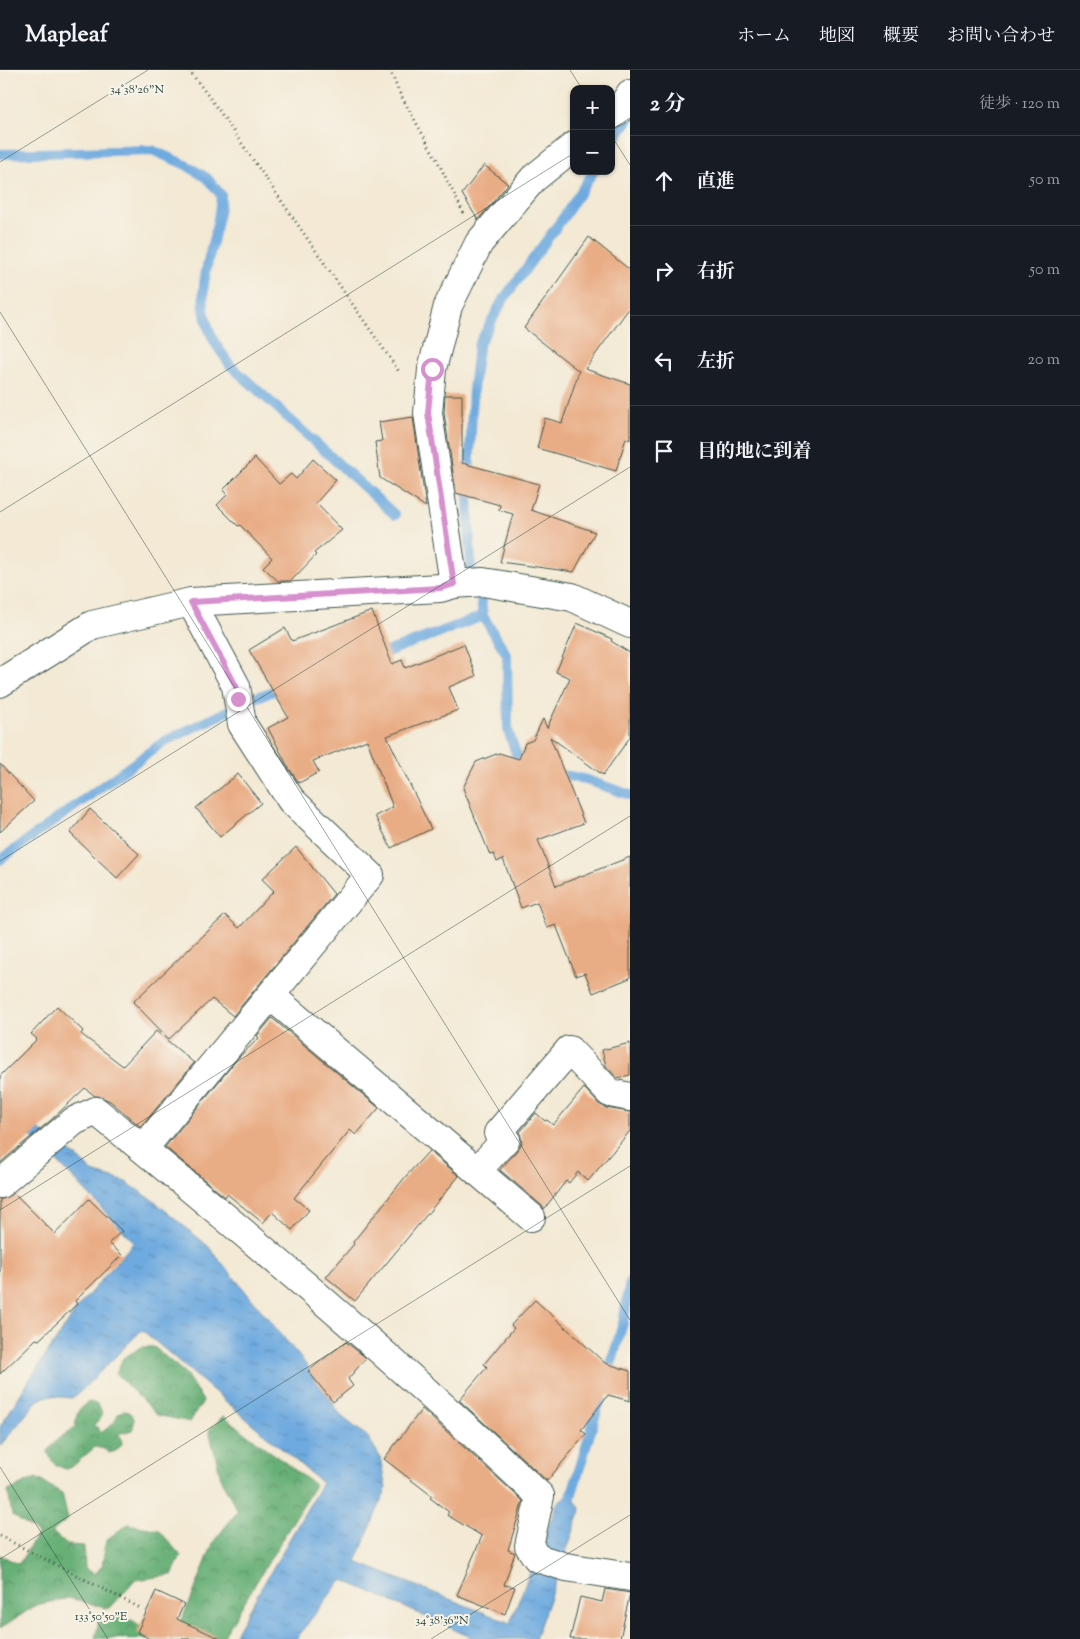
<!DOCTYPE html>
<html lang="ja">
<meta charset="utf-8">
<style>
:root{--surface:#171b24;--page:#20242c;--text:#f1f3f6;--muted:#9ea1a6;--line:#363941}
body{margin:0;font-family:"Sorts Mill Goudy","Noto Serif JP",serif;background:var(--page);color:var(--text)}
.controls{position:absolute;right:15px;top:15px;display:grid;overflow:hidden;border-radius:10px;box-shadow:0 1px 4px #0004}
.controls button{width:45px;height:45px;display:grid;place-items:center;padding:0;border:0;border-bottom:1px solid var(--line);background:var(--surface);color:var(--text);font:25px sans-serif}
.stop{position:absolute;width:15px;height:15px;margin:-11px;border:4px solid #d690ce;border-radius:50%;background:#fff}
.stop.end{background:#d690ce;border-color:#fff;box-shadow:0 1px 5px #0008}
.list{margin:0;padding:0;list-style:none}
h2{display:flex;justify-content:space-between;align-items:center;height:65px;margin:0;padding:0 20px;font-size:21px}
h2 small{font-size:16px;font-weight:400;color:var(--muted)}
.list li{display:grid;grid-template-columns:32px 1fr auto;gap:15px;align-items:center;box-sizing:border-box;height:90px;padding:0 20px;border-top:1px solid var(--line)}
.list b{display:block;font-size:19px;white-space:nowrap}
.list em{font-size:16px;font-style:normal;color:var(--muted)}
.icon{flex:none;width:28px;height:28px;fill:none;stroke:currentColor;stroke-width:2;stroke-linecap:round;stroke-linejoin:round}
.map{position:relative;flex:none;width:630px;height:1569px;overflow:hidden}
header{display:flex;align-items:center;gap:30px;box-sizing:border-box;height:70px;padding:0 25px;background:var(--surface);border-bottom:1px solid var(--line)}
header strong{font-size:24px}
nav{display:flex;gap:28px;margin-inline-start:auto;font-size:18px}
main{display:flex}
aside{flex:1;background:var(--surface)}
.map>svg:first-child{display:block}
</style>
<header>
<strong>Mapleaf</strong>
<nav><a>ホーム</a><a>地図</a><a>概要</a><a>お問い合わせ</a></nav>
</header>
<main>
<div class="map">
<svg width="630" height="1569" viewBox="0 0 630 1569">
<defs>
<pattern id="forest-crowns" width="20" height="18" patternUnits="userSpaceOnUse" patternTransform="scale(1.25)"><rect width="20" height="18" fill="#66af76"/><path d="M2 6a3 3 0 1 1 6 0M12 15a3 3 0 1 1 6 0" fill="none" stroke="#539062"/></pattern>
<pattern id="water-ripples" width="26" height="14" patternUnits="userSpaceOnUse" patternTransform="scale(1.25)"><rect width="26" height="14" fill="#6eaadf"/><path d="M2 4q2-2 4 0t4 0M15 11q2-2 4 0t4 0" fill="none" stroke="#5a8cb6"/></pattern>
</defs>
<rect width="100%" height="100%" fill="#f7f3e8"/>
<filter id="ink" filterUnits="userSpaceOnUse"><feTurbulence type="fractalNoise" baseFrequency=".02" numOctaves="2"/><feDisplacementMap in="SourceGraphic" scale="10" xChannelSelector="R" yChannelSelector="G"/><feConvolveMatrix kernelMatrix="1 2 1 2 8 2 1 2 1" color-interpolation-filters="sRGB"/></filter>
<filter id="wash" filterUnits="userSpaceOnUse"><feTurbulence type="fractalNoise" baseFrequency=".0096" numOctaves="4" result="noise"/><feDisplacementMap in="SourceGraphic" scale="20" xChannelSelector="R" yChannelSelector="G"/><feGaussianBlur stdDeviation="1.12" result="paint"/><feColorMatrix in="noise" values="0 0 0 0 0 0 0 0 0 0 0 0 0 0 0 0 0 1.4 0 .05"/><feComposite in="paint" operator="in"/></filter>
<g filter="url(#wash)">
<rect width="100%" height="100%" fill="#f3e9d4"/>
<g fill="url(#forest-crowns)" stroke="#427655">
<path d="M 142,1277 L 154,1277 L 186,1304 L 203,1331 L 190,1352 L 157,1345 L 116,1304 L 123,1288 Z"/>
<path d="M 89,1332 L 97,1334 L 101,1340 L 102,1346 L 93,1356 L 97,1357 L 101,1363 L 114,1353 L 118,1344 L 124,1340 C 135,1345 136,1349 132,1360 L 118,1364 L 121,1367 L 122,1374 L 116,1381 L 109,1383 L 104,1379 L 95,1377 L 73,1396 L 66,1399 C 56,1396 51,1392 48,1381 C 55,1369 65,1365 75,1357 C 77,1344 76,1339 89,1332 Z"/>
<path d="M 223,1346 L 315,1415 L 222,1569 L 171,1569 L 190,1532 L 214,1471 L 238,1441 L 222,1412 L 209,1360 Z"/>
<path d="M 36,1408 L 62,1423 L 68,1449 L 52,1462 L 67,1475 L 84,1476 L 85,1499 L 95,1504 L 102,1496 L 106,1470 L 128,1454 L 159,1460 L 181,1486 L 172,1505 L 135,1510 L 108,1539 L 69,1528 L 36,1535 L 0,1559 L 0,1485 L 19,1494 L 38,1463 L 12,1445 L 8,1421 Z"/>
<path d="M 124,1545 L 161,1569 L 95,1568 L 99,1551 Z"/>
</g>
<path fill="url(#water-ripples)" stroke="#46748a" d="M 0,1022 L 42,1062 L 81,1090 L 92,1102 L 126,1112 L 154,1131 L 208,1176 L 313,1303 L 341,1346 L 368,1367 L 380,1387 L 386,1419 L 356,1492 L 510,1553 L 558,1432 L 566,1426 L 574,1429 L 581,1440 L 535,1569 L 475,1569 L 344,1510 L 338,1514 L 296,1569 L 232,1569 L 322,1413 L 142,1260 L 80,1322 L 72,1328 L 48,1326 L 39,1329 L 0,1376 L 0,1357 L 28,1312 L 79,1236 L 134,1172 L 51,1085 L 0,1039 Z"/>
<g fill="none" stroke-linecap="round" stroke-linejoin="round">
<g stroke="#6eaadf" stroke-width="10">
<path d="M 611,75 L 630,47"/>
<path d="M 0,84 L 152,80 L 186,95 L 207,108 L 221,125 C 219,175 188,218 213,269 C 217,278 225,286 230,295 L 395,445"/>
<path d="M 376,586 L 483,546"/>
<path d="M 529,695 L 516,684 L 508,660 L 507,585 L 483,546 L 480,522 L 471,498 L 468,425 L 473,320 L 478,276 L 503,230 L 565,145 L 594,101"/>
<path d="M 552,703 L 584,709 L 630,725"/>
<path d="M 0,790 L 165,671 L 257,627 L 285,617"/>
<path d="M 607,1308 L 623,1253 L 630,1211"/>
<path d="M 567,1440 L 601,1327"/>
</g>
</g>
<g id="blocks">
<g fill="#e9ad86">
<path d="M 484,95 L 508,114 L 478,150 L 462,124 Z"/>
<path d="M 589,167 L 630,200 L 630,237 L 585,299 L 630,314 L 630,370 L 626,368 L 616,401 L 537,378 L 545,348 L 562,353 L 579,301 L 524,258 Z"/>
<path d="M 445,325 L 462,325 L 462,393 L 539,414 L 531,440 L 595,462 L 574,502 L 500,492 L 513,444 L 499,440 L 500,435 L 456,423 L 444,343 Z"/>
<path d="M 413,347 L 426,437 L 380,408 L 375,372 L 382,371 L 379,352 Z"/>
<path d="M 255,388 L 279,414 L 291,404 L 296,409 L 313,389 L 336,410 L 316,433 L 342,460 L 314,483 L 316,485 L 291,511 L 278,511 L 263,497 L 272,488 L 240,455 L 238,456 L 217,435 L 227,425 L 223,420 Z"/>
<path d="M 372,541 L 392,594 L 402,590 L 405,598 L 464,574 L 476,606 L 449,617 L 458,640 L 387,666 L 431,759 L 391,778 L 375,746 L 393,737 L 367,670 L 313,691 L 319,702 L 299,713 L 288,697 L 268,658 L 288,647 L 249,580 L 285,558 L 292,571 Z"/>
<path d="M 577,553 L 612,569 L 611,571 L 630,583 L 630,667 L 603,705 L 550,667 L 584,753 L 538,770 L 556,816 L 630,787 L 630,908 L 593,923 L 585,903 L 576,906 L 556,855 L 547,858 L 537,832 L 521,838 L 503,789 L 497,792 L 494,784 L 490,785 L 463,718 L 476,692 L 499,683 L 519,689 L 525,673 L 533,670 L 543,649 L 547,658 L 570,608 L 556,602 Z"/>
<path d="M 0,694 L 34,731 L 0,762 Z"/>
<path d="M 238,704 L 261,733 L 220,767 L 196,738 Z"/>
<path d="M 90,739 L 139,784 L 117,808 L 70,763 Z"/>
<path d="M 296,777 L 334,824 L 233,946 L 212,929 L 169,969 L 133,932 L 225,845 L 239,858 L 274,821 L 262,809 Z"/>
<path d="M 57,936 L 83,961 L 81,964 L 123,996 L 156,961 L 194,993 L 141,1057 L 110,1031 L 98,1026 L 95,1026 L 85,1018 L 51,1050 L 0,1093 L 0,1006 L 37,969 L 31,964 Z"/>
<path d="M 272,948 L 379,1038 L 356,1065 L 350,1060 L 294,1128 L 309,1140 L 292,1160 L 272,1142 L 263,1153 L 227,1124 L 225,1127 L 165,1077 L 238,988 L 259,968 L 257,966 Z"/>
<path d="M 630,973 L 630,1005 L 617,1008 L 606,996 L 602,980 Z"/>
<path d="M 584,1018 L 599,1034 L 606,1038 L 630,1042 L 630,1061 L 588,1111 L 578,1102 L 569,1113 L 566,1111 L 544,1139 L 541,1135 L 500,1100 L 518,1079 L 522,1073 L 520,1062 L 536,1043 L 545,1051 L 547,1050 L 553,1055 Z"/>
<path d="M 429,1081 L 459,1106 L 355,1231 L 326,1207 L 354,1174 L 353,1172 L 406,1106 Z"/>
<path d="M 14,1123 L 55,1164 L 89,1129 L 122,1161 L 109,1173 L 122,1185 L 75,1231 L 77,1234 L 39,1270 L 36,1269 L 0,1304 L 0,1129 L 3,1129 Z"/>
<path d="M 535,1230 L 605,1293 L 630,1301 L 630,1331 L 608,1325 L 581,1360 L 586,1364 L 547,1411 L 459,1330 L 487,1297 L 484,1294 L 514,1258 L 511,1255 Z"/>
<path d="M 346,1272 L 366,1288 L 348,1309 L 353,1316 L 333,1332 L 308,1301 Z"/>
<path d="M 422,1339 L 523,1431 L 508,1480 L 515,1483 L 504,1515 L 515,1517 L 505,1544 L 457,1525 L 482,1466 L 447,1445 L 449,1442 L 430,1428 L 432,1426 L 384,1389 Z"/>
<path d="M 605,1519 L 630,1523 L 620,1569 L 570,1569 L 580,1527 L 602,1532 Z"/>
<path d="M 156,1521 L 184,1534 L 177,1549 L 221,1569 L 150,1569 L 137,1562 Z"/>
</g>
</g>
</g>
<g filter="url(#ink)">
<use href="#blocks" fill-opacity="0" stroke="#3f574c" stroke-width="1"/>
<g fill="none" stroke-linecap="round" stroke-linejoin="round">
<defs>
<g id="street">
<path d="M 611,46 L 620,39 L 630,24"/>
<path d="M 454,514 L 428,343 L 432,299 L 448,236 L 479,173 L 533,109 L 574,76"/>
<path d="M 0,613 L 92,555 L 191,532 L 440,518 L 454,514 L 483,512 L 572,527 L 630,554"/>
<path d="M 271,926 L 531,1147"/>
<path d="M 143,1079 L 370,805 L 291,730 L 242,654 L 236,616 L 191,532"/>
<path d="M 477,1101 L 506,1069 L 498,1063 L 569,980 L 610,1023 L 630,1027"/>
<path d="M 0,1114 L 74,1051 L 96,1041 C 248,1164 398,1292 540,1426 L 529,1476 L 537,1488 L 566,1497 L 630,1507"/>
</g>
</defs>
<use href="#street" stroke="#3f574c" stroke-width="30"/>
<g stroke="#3f574c" stroke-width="3" stroke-dasharray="1 4" stroke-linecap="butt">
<path d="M 189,0 L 218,39 L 400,303"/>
<path d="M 390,0 L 399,22 L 436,88 L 464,144"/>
<path d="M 0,1466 L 140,1538"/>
</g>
<use href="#street" stroke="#fff" stroke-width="28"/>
</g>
</g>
<g fill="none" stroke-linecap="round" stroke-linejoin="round" filter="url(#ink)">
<path stroke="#d690ce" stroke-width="6" d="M 238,629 L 236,616 L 191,532 L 440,518 L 454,514 L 428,343 L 432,299"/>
</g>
<path fill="none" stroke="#1f3d34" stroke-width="1" stroke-opacity="0.45" d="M 570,0 L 582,19M 611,60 L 630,48M 611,65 L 630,95M 0,92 L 148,0M 0,242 L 630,1250M 0,442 L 574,83M 0,791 L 630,397M 0,1140 L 630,746M 0,1397 L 108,1569M 0,1489 L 630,1096M 431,1569 L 630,1445"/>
<g font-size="12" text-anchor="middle" fill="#1f3d34" stroke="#f7f3e8" stroke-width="4" stroke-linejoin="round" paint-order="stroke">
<text x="137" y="23">34°38'26"N</text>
<text x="101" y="1550">133°50'50"E</text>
<text x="442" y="1554">34°38'36"N</text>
</g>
</svg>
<div class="controls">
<button>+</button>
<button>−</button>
</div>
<div class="stop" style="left:432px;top:299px"></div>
<div class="stop end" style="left:238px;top:629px"></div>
</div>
<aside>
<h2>2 分<small>徒歩 · 120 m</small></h2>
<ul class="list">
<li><svg class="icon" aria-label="ahead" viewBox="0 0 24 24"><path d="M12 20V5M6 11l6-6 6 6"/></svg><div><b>直進</b></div><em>50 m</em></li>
<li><svg class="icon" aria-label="right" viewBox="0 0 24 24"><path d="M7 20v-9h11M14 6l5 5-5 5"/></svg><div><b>右折</b></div><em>50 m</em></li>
<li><svg class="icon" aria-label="left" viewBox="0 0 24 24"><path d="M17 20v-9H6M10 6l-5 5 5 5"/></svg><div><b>左折</b></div><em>20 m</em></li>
<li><svg class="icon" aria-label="arrive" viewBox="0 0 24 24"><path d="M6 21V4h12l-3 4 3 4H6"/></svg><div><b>目的地に到着</b></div></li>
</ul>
</aside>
</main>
